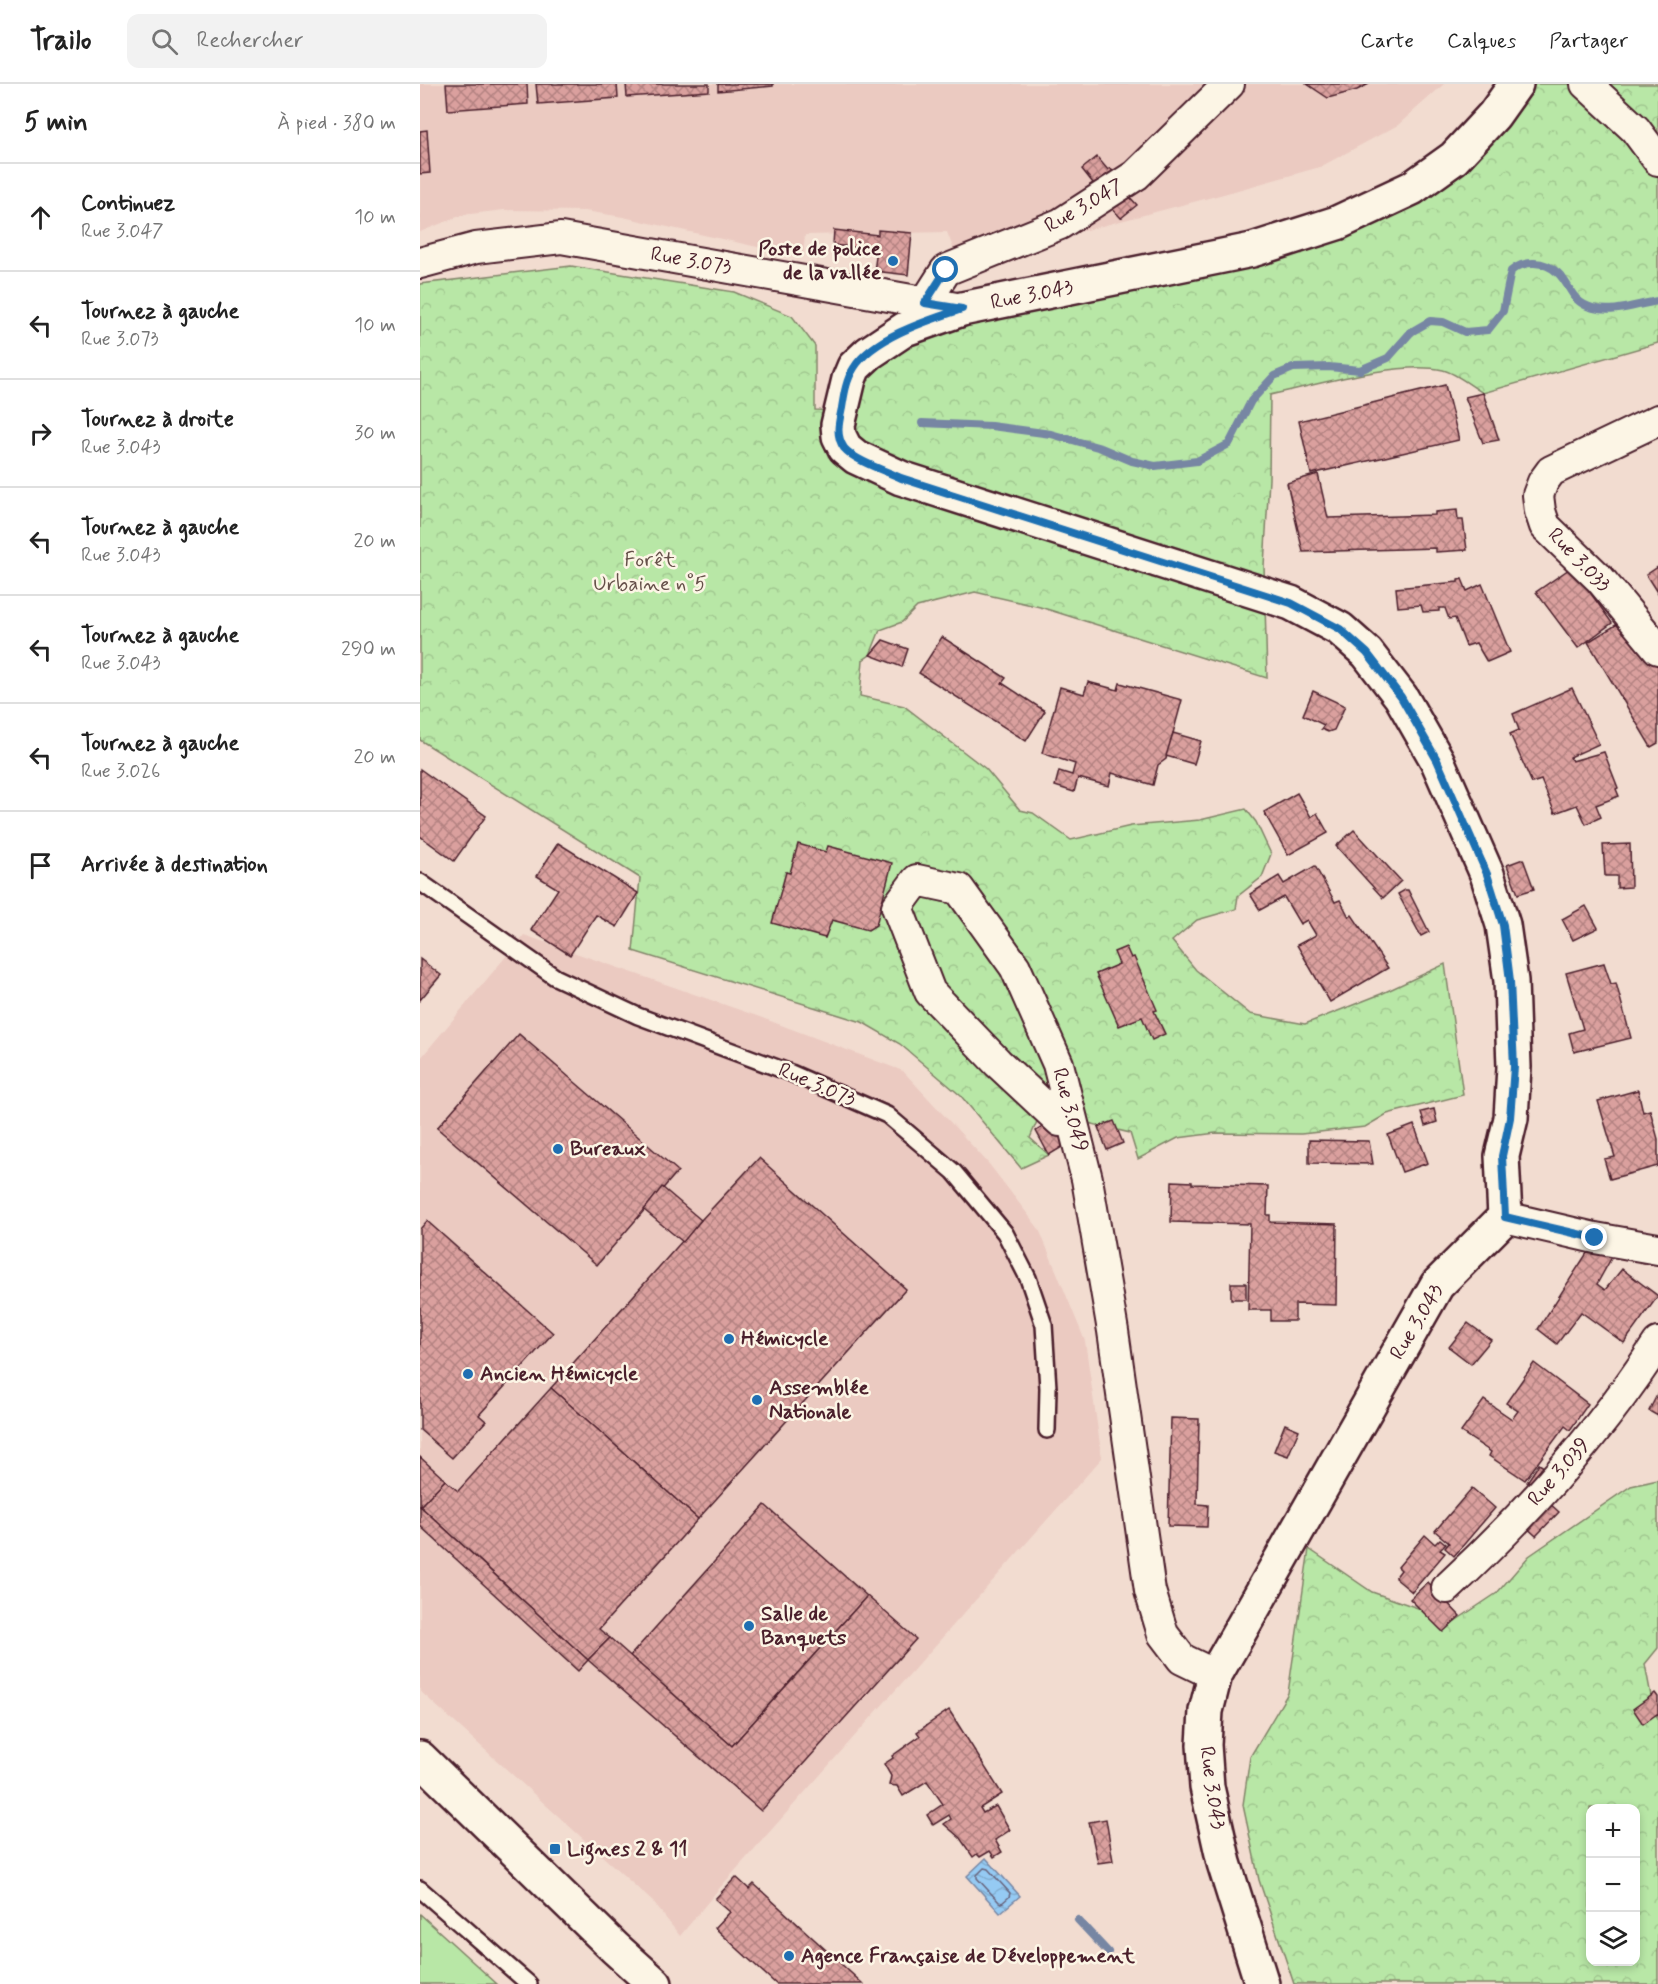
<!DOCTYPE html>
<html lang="fr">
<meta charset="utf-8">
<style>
:root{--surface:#fff;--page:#f2f2f2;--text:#222;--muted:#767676;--line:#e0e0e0}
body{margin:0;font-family:Mynerve,sans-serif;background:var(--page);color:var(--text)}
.controls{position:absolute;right:18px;bottom:18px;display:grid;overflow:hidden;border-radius:12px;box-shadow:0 3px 9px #0003}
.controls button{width:54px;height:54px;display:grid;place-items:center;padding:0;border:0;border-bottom:2px solid var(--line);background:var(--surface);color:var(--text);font:30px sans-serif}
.stop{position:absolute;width:18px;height:18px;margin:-14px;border:4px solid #1f6fb2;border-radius:50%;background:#fff}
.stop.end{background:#1f6fb2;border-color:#fff;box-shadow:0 2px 6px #0008}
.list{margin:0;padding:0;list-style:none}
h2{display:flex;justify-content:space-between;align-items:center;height:78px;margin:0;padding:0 24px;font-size:26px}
h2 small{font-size:20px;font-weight:400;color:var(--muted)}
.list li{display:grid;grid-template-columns:39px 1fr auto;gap:18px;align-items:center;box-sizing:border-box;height:108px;padding:0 24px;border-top:2px solid var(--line)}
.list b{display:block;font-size:22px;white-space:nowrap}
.list p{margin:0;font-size:20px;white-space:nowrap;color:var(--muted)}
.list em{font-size:20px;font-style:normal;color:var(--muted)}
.icon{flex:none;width:33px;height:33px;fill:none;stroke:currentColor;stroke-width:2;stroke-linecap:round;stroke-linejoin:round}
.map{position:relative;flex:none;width:1238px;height:1900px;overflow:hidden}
header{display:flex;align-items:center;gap:36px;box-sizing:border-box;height:84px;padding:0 30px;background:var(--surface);border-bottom:2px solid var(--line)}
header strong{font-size:28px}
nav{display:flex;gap:33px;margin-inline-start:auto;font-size:21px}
.search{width:420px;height:54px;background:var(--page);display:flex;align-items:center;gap:15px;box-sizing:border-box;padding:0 21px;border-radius:12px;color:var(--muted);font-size:22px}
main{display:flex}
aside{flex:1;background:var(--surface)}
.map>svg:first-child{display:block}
</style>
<header>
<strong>Trailo</strong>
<div class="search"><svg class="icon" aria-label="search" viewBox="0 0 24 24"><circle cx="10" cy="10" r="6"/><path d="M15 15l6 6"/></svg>Rechercher</div>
<nav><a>Carte</a><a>Calques</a><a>Partager</a></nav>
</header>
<main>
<aside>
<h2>5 min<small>À pied · 380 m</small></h2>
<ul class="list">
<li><svg class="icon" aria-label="ahead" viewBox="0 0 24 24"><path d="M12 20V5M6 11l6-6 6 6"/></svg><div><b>Continuez</b><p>Rue 3.047</p></div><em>10 m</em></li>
<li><svg class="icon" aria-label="left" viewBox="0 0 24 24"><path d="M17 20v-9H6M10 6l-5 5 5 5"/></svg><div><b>Tournez à gauche</b><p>Rue 3.073</p></div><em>10 m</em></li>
<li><svg class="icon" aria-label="right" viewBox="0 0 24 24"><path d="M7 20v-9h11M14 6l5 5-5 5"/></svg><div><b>Tournez à droite</b><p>Rue 3.043</p></div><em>30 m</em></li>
<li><svg class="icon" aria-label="left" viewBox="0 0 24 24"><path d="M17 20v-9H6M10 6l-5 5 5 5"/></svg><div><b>Tournez à gauche</b><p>Rue 3.043</p></div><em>20 m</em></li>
<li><svg class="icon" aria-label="left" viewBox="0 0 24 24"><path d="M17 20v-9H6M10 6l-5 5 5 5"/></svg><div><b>Tournez à gauche</b><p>Rue 3.043</p></div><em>290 m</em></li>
<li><svg class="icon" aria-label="left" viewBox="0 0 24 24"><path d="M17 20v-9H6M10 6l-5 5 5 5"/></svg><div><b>Tournez à gauche</b><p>Rue 3.026</p></div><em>20 m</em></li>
<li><svg class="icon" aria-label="arrive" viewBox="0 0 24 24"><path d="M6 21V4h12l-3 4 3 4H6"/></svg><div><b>Arrivée à destination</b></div></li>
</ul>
</aside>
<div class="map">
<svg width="1238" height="1900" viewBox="0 0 1238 1900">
<defs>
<pattern id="forest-crowns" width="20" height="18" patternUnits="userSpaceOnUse" patternTransform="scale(1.5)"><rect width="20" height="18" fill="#b8e7a6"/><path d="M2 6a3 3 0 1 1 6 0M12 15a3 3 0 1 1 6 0" fill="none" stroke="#a0c68f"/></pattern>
<pattern id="water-waves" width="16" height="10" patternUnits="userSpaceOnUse" patternTransform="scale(1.5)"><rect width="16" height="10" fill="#95caf3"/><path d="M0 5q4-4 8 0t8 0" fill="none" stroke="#82add0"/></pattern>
<pattern id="building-cross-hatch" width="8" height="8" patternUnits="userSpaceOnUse" patternTransform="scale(1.5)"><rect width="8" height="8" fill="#daa09e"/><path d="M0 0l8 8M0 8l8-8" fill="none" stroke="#b38281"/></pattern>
</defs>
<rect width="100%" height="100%" fill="#f2dcd0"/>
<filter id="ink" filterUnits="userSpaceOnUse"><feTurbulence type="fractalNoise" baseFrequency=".0167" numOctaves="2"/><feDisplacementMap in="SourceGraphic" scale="12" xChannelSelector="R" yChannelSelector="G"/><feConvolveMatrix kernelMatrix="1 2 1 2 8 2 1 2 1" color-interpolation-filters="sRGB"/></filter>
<g filter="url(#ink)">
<g fill="#ebcac1">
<path d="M 0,0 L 1024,0 L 978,41 L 900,83 L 800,111 L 636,154 L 535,169 L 527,148 L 385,151 L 383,173 L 203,133 L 165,127 L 84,126 L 42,131 L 0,148 Z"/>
<path d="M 104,851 L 337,932 L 483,987 L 569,1080 L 619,1145 L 665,1257 L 682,1374 L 297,1807 L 260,1852 L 233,1818 L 0,1607 L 0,975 Z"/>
</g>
<g fill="url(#forest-crowns)" stroke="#818368" stroke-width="1.5" fill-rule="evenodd">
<path d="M 1094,0 L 1238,0 L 1238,259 L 1063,309 C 1051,302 1036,289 1023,286 C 979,276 896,301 850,311 L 849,395 L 844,482 L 847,594 L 620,523 L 555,508 L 497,523 L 482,538 L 460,546 L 450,571 L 443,576 L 440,612 L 484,622 L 566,685 L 600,726 L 613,729 L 651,756 L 711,742 L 780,736 L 826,725 L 836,738 L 851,770 L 842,793 L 818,812 L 816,825 L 777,836 L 752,857 L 776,886 L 830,930 L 885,940 L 961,910 L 1025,880 L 1043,1011 L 967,1030 L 945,1043 L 881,1050 L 796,1049 L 758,1054 L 718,1075 L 710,1049 L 621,1028 L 610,1054 L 629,1071 L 601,1084 L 541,1012 L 480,960 L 442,938 L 213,867 L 220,794 L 0,656 L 0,200 L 151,182 L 314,208 L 372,232 L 395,262 L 395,326 L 422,327 L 466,260 L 830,165 L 990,103 Z"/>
<path d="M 1238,1396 L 1238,1564 L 1225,1580 L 1234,1628 L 1238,1634 L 1238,1900 L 874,1900 L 839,1796 L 823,1721 L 830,1673 L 868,1609 L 889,1465 L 952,1508 L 1035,1537 L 1077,1509 L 1109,1472 L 1211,1402 ZM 1170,1724 L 1216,1724 L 1216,1878 L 1170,1878 Z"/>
</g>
<path fill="#b8e7a6" stroke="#818368" stroke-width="1.5" d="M 0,1830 L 77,1900 L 0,1900 Z"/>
<path fill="url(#water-waves)" stroke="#7786a3" stroke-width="1.5" d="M 566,1774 L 600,1812 L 580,1829 L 547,1792 Z"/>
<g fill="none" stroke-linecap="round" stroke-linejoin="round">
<path stroke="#68637b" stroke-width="1.5" d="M 564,1784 L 568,1785 L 590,1809 L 589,1813 L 582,1819 L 579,1818 L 557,1794 L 557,1791 Z"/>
<g stroke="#7786a3" stroke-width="8">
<path d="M 502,339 L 571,342 L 631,350 L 681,364 L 712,377 L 735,382 L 777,377 L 809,360 L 831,317 L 854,292 L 873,284 L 909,283 L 940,286 L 968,274 L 991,248 L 1010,237 L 1023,238 L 1045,248 L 1068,246 L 1083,227 L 1091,187 C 1104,176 1124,176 1138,189 C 1151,201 1150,218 1173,224 C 1194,230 1217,220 1238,217"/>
<path d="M 658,1836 L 688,1868"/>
</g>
</g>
<g fill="url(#building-cross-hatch)" stroke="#4a1f2b" stroke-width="1.5">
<path d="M 26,0 L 107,0 L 108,20 L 28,26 Z"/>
<path d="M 116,0 L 197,0 L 198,14 L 118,20 Z"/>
<path d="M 206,0 L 289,0 L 289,7 L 207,13 Z"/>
<path d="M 298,0 L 353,0 L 353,2 L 298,7 Z"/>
<path d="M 887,0 L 949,0 L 937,6 L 908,14 Z"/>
<path d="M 7,46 L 10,89 L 0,90 L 0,47 Z"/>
<path d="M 677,73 L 688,86 L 690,84 L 711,108 L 708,111 L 717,121 L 701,134 L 670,101 L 673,99 L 662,85 Z"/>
<path d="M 414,146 L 458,151 L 458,146 L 492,149 L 488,191 L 454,187 L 457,166 L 413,161 Z"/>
<path d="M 1025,301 L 1039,356 L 891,390 L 879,337 Z"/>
<path d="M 1063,309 L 1079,356 L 1063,359 L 1045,313 Z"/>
<path d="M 898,390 L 908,434 L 1015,431 L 1015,428 L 1037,426 L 1038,436 L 1043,436 L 1047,466 L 1016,468 L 1016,464 L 883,468 L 867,399 Z"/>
<path d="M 1152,483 L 1192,539 L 1158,564 L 1116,508 Z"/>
<path d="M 1238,483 L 1238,510 L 1226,491 Z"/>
<path d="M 1042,495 L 1047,507 L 1062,500 L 1090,568 L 1067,578 L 1056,559 L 1046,562 L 1035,534 L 1029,535 L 1025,524 L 1019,524 L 1019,527 L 1003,528 L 1001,521 L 978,523 L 976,504 L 1038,498 L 1038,496 Z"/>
<path d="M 1209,533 L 1238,581 L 1238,659 L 1231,663 L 1168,558 Z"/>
<path d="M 522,553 L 586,594 L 582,599 L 625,627 L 606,657 L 499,589 Z"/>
<path d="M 463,556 L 488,565 L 482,583 L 450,571 Z"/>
<path d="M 668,598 L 698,606 L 700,599 L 762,616 L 746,675 L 738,681 L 733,701 L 692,689 L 689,702 L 658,694 L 654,708 L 635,702 L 639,687 L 652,691 L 655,680 L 622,669 L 640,603 L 664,610 Z"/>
<path d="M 1152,604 L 1179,660 L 1150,673 L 1152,677 L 1184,668 L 1198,704 L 1196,705 L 1199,712 L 1176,721 L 1181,733 L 1166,740 L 1157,721 L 1135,729 L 1121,696 L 1112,699 L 1090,650 L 1099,646 L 1093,630 Z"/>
<path d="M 893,607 L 925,622 L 914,646 L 908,648 L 901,645 L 904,641 L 883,631 Z"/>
<path d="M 753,649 L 781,657 L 774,680 L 746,672 Z"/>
<path d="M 0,685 L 66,732 L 34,777 L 0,752 Z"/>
<path d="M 877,709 L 891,733 L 897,729 L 908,749 L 868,771 L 844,728 Z"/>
<path d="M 934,746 L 981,797 L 963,814 L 916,762 Z"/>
<path d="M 138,759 L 218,809 L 197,843 L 176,831 L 150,871 L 111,846 L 138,805 L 117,792 Z"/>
<path d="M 378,760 L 406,768 L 408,762 L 472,779 L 456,841 L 448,846 L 412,836 L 405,854 L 352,839 L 366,788 L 370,789 Z"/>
<path d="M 1210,760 L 1211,803 L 1197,804 L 1197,792 L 1185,792 L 1183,761 Z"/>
<path d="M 1103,775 L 1114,805 L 1098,810 L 1087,781 Z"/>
<path d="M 895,782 L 915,818 L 920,816 L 929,833 L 932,831 L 968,884 L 910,918 L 877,861 L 896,851 L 887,836 L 880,840 L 864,813 L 840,826 L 830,810 L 859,792 L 864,800 Z"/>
<path d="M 985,806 L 988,806 L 1009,848 L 1001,852 L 978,810 Z"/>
<path d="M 1166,822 L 1178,844 L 1153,856 L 1142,835 Z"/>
<path d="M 706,863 L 711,874 L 714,873 L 737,926 L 734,927 L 745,950 L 732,956 L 722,933 L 699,942 L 676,890 L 699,880 L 694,868 Z"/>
<path d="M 0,875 L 21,891 L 0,916 Z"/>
<path d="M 1184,879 L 1191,900 L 1196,899 L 1211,954 L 1154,968 L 1149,949 L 1163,945 L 1146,889 Z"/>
<path d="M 99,950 L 258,1087 L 177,1181 L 17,1044 Z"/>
<path d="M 1218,1006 L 1223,1028 L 1230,1026 L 1238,1055 L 1238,1082 L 1190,1095 L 1184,1075 L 1195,1073 L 1178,1017 Z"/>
<path d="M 1014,1025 L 1017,1038 L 1005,1042 L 1001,1028 Z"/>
<path d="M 632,1037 L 647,1060 L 629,1071 L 616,1047 Z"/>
<path d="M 694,1037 L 703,1059 L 687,1066 L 678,1043 Z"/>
<path d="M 994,1041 L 1008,1079 L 982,1088 L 968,1051 Z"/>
<path d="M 889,1056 L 949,1057 L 953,1080 L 889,1079 Z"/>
<path d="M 339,1074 L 486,1205 L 278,1435 L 131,1304 L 281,1136 Z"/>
<path d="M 752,1097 L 772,1098 L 772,1100 L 848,1102 L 847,1131 L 850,1131 L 850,1138 L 917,1140 L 916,1221 L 875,1220 L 875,1237 L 851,1237 L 851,1226 L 828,1226 L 830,1140 L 751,1138 Z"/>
<path d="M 242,1103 L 281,1136 L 263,1158 L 224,1126 Z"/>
<path d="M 7,1137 L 133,1249 L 59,1331 L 66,1337 L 32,1374 L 0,1346 L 0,1145 Z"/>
<path d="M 1167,1169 L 1193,1171 L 1177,1200 L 1185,1206 L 1202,1185 L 1238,1212 L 1204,1259 L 1161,1228 L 1137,1260 L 1118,1245 Z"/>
<rect x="811" y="1199" width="15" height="16"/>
<path d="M 1048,1239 L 1071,1256 L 1051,1280 L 1029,1263 Z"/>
<path d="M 1114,1279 L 1168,1320 L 1150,1346 L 1145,1342 L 1105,1396 L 1069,1372 L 1071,1368 L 1041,1348 L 1064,1316 L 1092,1335 L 1098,1327 L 1086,1319 Z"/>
<path d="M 131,1304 L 278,1435 L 179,1545 L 190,1554 L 168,1576 L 0,1422 L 25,1396 L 38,1407 Z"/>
<path d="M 1238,1309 L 1238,1332 L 1229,1327 Z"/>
<path d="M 751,1334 L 779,1335 L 777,1420 L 788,1421 L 787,1443 L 748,1442 Z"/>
<path d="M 865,1340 L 879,1346 L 868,1372 L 854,1367 Z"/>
<path d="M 0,1373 L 25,1396 L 0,1422 Z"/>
<path d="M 1119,1380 L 1127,1385 L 1115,1402 L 1107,1398 Z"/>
<path d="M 1052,1404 L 1075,1424 L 1034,1472 L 1025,1464 L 1029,1459 L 1015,1447 Z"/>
<path d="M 1127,1417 L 1139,1428 L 1116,1452 L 1104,1441 Z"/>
<path d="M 345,1421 L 447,1512 L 312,1662 L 210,1572 Z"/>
<path d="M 0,1422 L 168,1576 L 158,1587 L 0,1442 Z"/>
<path d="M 1005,1451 L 1015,1460 L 1020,1455 L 1026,1460 L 1020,1466 L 1025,1469 L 992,1508 L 975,1494 L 981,1486 L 978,1483 Z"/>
<path d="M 1008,1498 L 1040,1532 L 1023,1548 L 990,1515 Z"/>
<path d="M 447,1512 L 496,1555 L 341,1727 L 168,1576 L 190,1554 L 312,1662 Z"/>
<path d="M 1235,1609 L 1238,1613 L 1238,1631 L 1237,1630 L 1223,1640 L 1213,1625 Z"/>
<path d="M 529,1626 L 582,1710 L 560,1724 L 563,1729 L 576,1722 L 590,1746 L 575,1756 L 582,1768 L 574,1773 L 570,1767 L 560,1773 L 557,1770 L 553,1773 L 540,1754 L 524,1740 L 531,1735 L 529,1731 L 513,1741 L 507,1731 L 523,1720 L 507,1697 L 483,1712 L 477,1702 L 469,1701 L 471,1692 L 464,1680 L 473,1674 L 472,1672 L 500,1652 L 497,1648 Z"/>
<path d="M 686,1735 L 693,1777 L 678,1779 L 669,1738 Z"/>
<path d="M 316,1793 L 329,1805 L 334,1800 L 443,1900 L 356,1900 L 295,1844 L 310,1828 L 295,1815 Z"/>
</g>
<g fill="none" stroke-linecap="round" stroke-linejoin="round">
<defs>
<g id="service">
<path d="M 0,798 L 135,893 L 218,932 L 371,989 L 467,1031 L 534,1088 L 585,1149 L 608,1194 L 624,1241 L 628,1304 L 627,1346"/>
<path d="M 0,1805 L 109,1900"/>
</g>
<g id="minor">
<path d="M 1166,0 L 1215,45 L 1238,76"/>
<path d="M 0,179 L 56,164 L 141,154 L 542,225"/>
<path d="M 505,219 L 526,186 L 640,140 L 716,91 L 809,0"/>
<path d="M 1238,336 L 1131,387 L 1123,398 L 1118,411 L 1120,427 L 1125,442 L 1180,495 L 1238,565"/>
<path d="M 640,1037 L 578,979 L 510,908 L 477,823 L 497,796 L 539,805 L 595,883 L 638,980 L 667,1095 L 693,1247 L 730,1507 L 743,1550 L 762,1575 L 795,1591"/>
<path d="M 1085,1133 L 1175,1154 L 1238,1165"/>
<path d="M 1027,1504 C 1106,1431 1179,1350 1238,1259"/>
</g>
<path id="tertiary" d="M 842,1900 L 804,1779 L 787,1703 L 784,1661 L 786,1627 L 795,1591 L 1017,1201 L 1085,1133 L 1082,1072 L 1091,1034 L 1094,983 L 1091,897 L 1083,841 L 1067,790 L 1017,676 L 981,613 L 947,569 L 920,545 L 871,519 L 481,394 L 436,373 L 425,364 L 419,352 L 418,341 L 429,295 L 434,283 L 449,269 L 485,245 L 542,225 L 832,166 L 917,139 L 992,104 L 1034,74 L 1074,31 L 1096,0"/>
<path id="secondary" d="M 0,1674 L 195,1864 L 235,1900"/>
</defs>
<use href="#service" stroke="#4a1f2b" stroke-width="20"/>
<use href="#minor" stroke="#4a1f2b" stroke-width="34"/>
<use href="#tertiary" stroke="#4a1f2b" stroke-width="38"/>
<use href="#secondary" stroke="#4a1f2b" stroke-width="38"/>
<use href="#service" stroke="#fcf5e5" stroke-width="15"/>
<use href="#minor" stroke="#fcf5e5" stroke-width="30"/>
<use href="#tertiary" stroke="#fcf5e5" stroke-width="33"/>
<use href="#secondary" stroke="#fcf5e5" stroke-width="33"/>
</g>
</g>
<g fill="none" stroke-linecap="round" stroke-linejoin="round" filter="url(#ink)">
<path stroke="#1f6fb2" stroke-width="8" d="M 526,186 L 505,219 L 542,225 C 509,236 453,253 434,284 C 426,296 424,311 422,324 C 419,338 415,351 424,364 C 435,377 466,387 481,394 L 871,519 L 920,545 L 947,569 L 981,613 L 1017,676 L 1067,790 L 1083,841 L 1090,897 L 1094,983 L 1090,1034 L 1082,1072 L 1085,1133 L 1175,1154"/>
</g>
<g fill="#1f6fb2" stroke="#fcf5e5" stroke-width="2">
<circle cx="473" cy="177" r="6"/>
<circle cx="138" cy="1065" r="6"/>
<circle cx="309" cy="1255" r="6"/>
<circle cx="48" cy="1290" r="6"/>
<circle cx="337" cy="1316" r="6"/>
<circle cx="329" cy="1542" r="6"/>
<rect x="129" y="1759" width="12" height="12" rx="3"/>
<circle cx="369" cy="1872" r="6"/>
</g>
<g text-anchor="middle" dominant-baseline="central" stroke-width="5" stroke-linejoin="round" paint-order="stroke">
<g font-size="21" fill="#4a1f2b" stroke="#fcf5e5">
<text transform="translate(664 122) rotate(-30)">Rue 3.047</text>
<text transform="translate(271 177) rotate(10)">Rue 3.073</text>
<text transform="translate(612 211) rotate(-11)">Rue 3.043</text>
<text transform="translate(1159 476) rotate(46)">Rue 3.033</text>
<text transform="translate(397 1001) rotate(23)">Rue 3.073</text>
<text transform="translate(650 1026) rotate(75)">Rue 3.049</text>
<text transform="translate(997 1238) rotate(-59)">Rue 3.043</text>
<text transform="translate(1139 1388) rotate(-49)">Rue 3.039</text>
<text transform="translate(792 1704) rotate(82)">Rue 3.043</text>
</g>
<g font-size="21" font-weight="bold" fill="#4a1f2b" stroke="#fcf5e5" text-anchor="start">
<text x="461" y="165" text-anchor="end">Poste de police<tspan x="461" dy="24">de la vallée</tspan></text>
<text x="150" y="1065">Bureaux</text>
<text x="321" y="1255">Hémicycle</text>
<text x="60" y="1290">Ancien Hémicycle</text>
<text x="349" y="1304">Assemblée<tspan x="349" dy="24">Nationale</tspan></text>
<text x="341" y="1530">Salle de<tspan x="341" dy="24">Banquets</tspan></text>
<text x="147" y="1765">Lignes 2 &amp; 11</text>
<text x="381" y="1872">Agence Française de Développement</text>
</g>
<g font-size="21" fill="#66514a" stroke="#fcf5e5">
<text x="230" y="476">Forêt<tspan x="230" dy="24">Urbaine n°5</tspan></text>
</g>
</g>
</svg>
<div class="controls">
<button>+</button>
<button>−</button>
<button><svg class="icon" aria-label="layers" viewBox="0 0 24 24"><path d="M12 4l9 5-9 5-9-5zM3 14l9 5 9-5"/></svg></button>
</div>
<div class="stop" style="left:526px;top:186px"></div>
<div class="stop end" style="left:1175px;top:1154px"></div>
</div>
</main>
